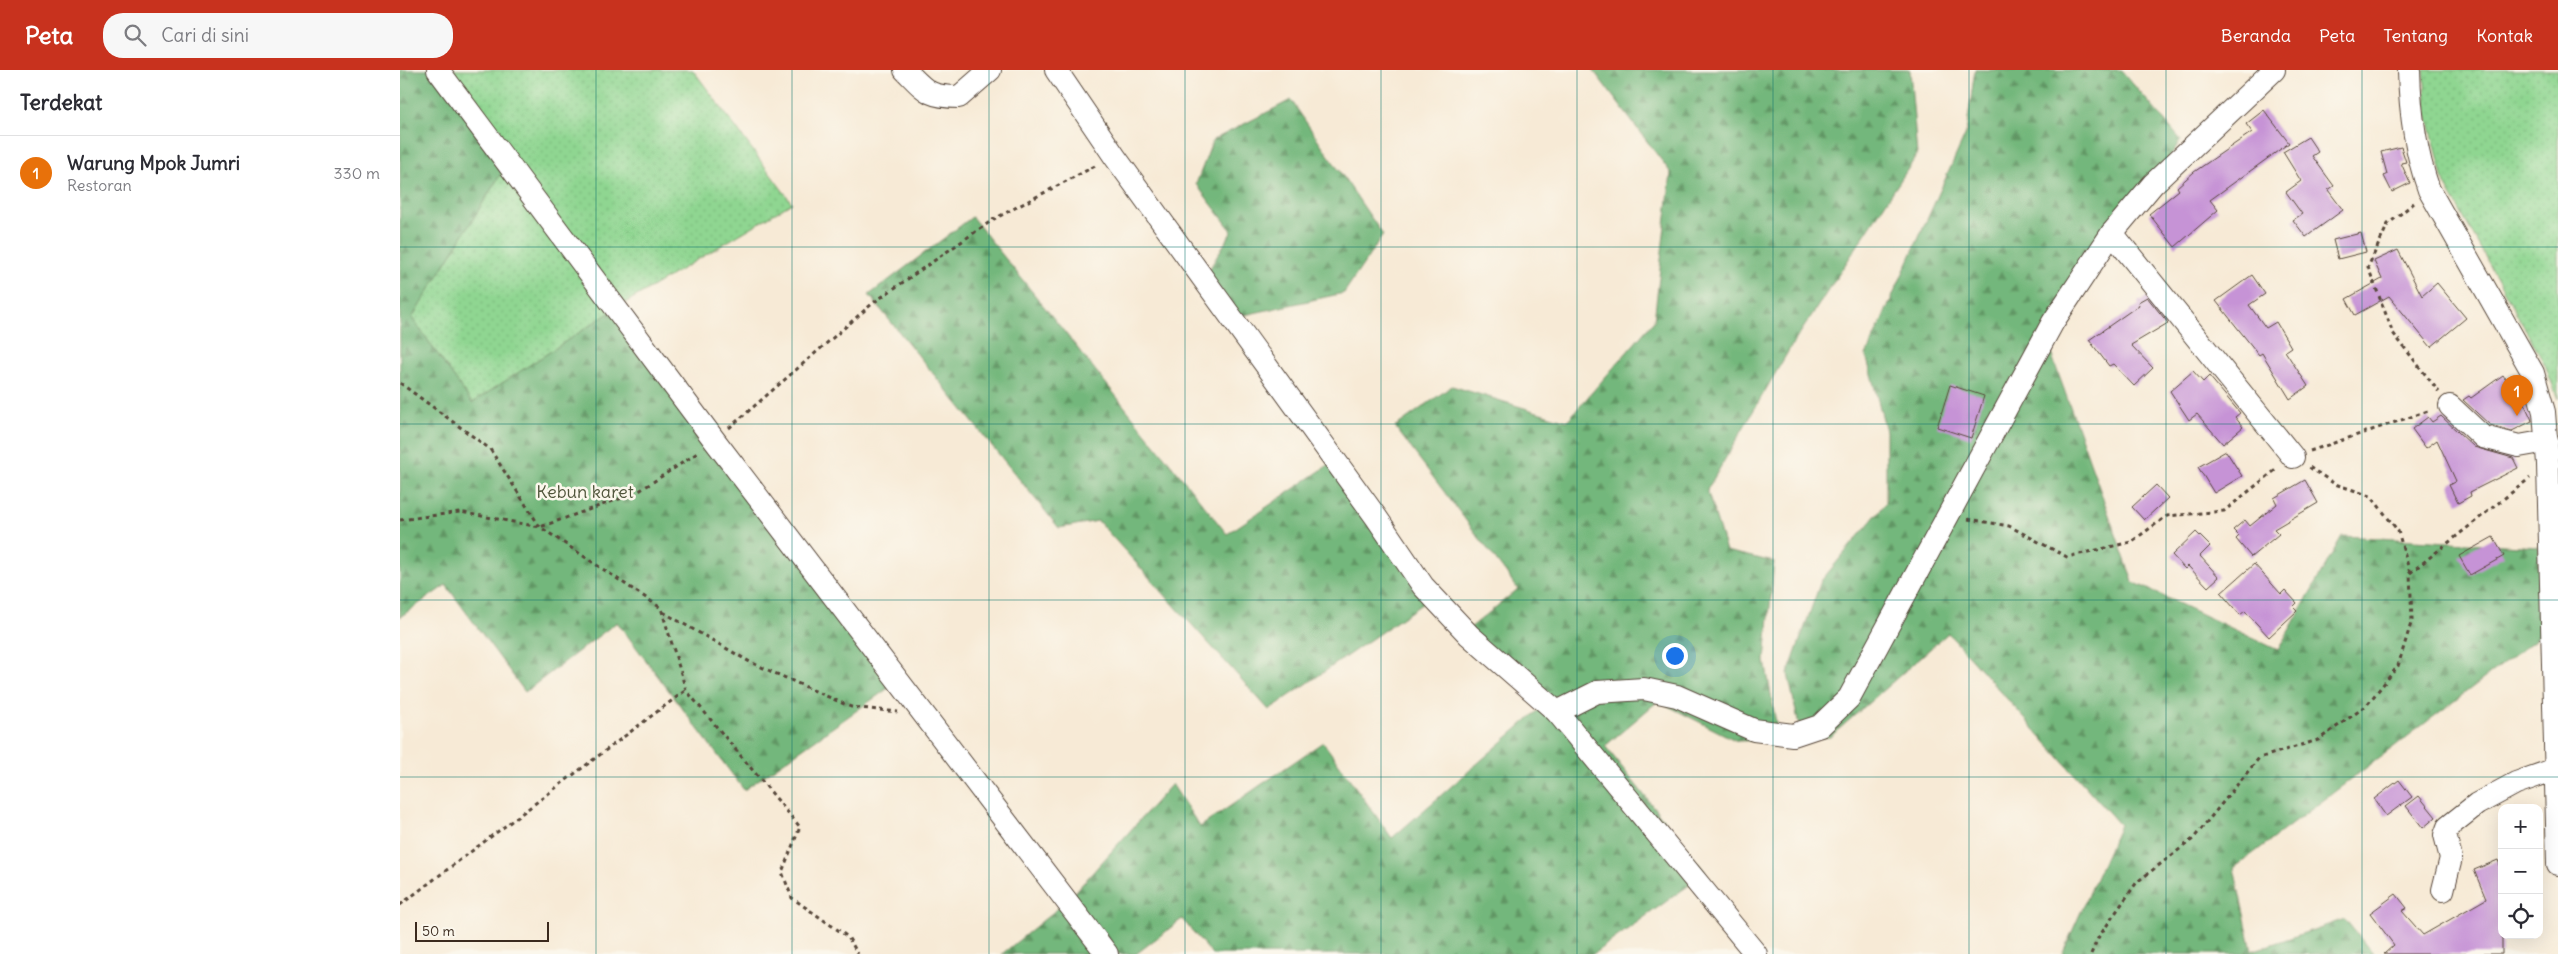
<!DOCTYPE html>
<html lang="id">
<meta charset="utf-8">
<style>
:root{--surface:#fff;--page:#f7f7f7;--text:#2b2b33;--muted:#7c7c81;--line:#e1e1e2;--accent:#c8321e}
body{margin:0;font-family:Delius,sans-serif;background:var(--page);color:var(--text)}
.controls{position:absolute;right:15px;bottom:15px;display:grid;overflow:hidden;border-radius:10px;box-shadow:0 5px 20px #0002}
.controls button{width:45px;height:45px;display:grid;place-items:center;padding:0;border:0;border-bottom:1px solid var(--line);background:var(--surface);color:var(--text);font:25px sans-serif}
.scale{position:absolute;left:15px;bottom:12px;width:134px;box-sizing:border-box;padding-left:5px;border:2px solid #3b2a1e;border-top:0;font-size:14px;line-height:18px;white-space:nowrap;color:#3b2a1e;-webkit-text-stroke:4px #fbf7ec;paint-order:stroke}
.you{position:absolute;left:1274px;top:585px;width:18px;height:18px;margin:-12px;border:4px solid #fff;border-radius:50%;background:#1a73e8;box-shadow:0 0 0 8px #1a73e833}
.badge{display:grid;place-items:center;width:32px;height:32px;border-radius:50%;background:var(--accent);color:#fff;font-size:16px;font-weight:700}
.pin{position:absolute;translate:-50% -41px;filter:drop-shadow(0 1px 2px #0008)}
.pin::after{content:'';position:absolute;top:26px;width:18px;height:15px;background:inherit;clip-path:polygon(0 0,100% 0,50% 100%)}
.list{margin:0;padding:0;list-style:none}
h2{display:flex;justify-content:space-between;align-items:center;height:65px;margin:0;padding:0 20px;font-size:21px}
h2 small{font-size:16px;font-weight:400;color:var(--muted)}
.list li{display:grid;grid-template-columns:32px 1fr auto;gap:15px;align-items:center;box-sizing:border-box;height:75px;padding:0 20px;border-top:1px solid var(--line)}
.list b{display:block;font-size:19px;white-space:nowrap}
.list p{margin:0;font-size:16px;white-space:nowrap;color:var(--muted)}
.list em{font-size:16px;font-style:normal;color:var(--muted)}
.icon{flex:none;width:28px;height:28px;fill:none;stroke:currentColor;stroke-width:2;stroke-linecap:round;stroke-linejoin:round}
.map{position:relative;flex:none;width:2158px;height:884px;overflow:hidden}
header{display:flex;align-items:center;gap:30px;box-sizing:border-box;height:70px;padding:0 25px;background:var(--accent);color:#fff}
header strong{font-size:24px}
nav{display:flex;gap:28px;margin-inline-start:auto;font-size:18px}
.search{width:350px;height:45px;background:var(--page);display:flex;align-items:center;gap:12px;box-sizing:border-box;padding:0 18px;border-radius:20px;color:var(--muted);font-size:19px}
main{display:flex}
aside{flex:1;background:var(--surface)}
.map>svg:first-child{display:block}
</style>
<header>
<strong>Peta</strong>
<div class="search"><svg class="icon" aria-label="search" viewBox="0 0 24 24"><circle cx="10" cy="10" r="6"/><path d="M15 15l6 6"/></svg>Cari di sini</div>
<nav><a>Beranda</a><a>Peta</a><a>Tentang</a><a>Kontak</a></nav>
</header>
<main>
<aside>
<h2>Terdekat<small></small></h2>
<ul class="list">
<li><span class="badge" style="background:#e8710a">1</span><div><b>Warung Mpok Jumri</b><p>Restoran</p></div><em>330 m</em></li>
</ul>
</aside>
<div class="map">
<svg width="2158" height="884" viewBox="0 0 2158 884">
<defs>
<pattern id="grass-dots" width="8" height="8" patternUnits="userSpaceOnUse" patternTransform="scale(1.25)"><rect width="8" height="8" fill="#8fd691"/><path d="M2 2h.1M6 6h.1" fill="none" stroke="#7cb87d" stroke-width="1.8" stroke-linecap="round"/></pattern>
<pattern id="forest-firs" width="22" height="20" patternUnits="userSpaceOnUse" patternTransform="scale(1.25)"><rect width="22" height="20" fill="#73b77b"/><path d="M5 1l3.5 6h-7zM16 11l3.5 6h-7z" fill="#609564"/></pattern>
</defs>
<rect width="100%" height="100%" fill="#fbf7ec"/>
<filter id="ink" filterUnits="userSpaceOnUse"><feTurbulence type="fractalNoise" baseFrequency=".02" numOctaves="2"/><feDisplacementMap in="SourceGraphic" scale="10" xChannelSelector="R" yChannelSelector="G"/><feConvolveMatrix kernelMatrix="1 2 1 2 8 2 1 2 1" color-interpolation-filters="sRGB"/></filter>
<filter id="wash" filterUnits="userSpaceOnUse"><feTurbulence type="fractalNoise" baseFrequency=".0096" numOctaves="4" result="noise"/><feDisplacementMap in="SourceGraphic" scale="20" xChannelSelector="R" yChannelSelector="G"/><feGaussianBlur stdDeviation="1.12" result="paint"/><feColorMatrix in="noise" values="0 0 0 0 0 0 0 0 0 0 0 0 0 0 0 0 0 1.4 0 .05"/><feComposite in="paint" operator="in"/></filter>
<g filter="url(#wash)">
<rect width="100%" height="100%" fill="#f7ead6"/>
<g fill="url(#grass-dots)" stroke="#658058">
<path d="M 37,0 L 293,0 L 392,133 L 215,239 L 72,333 L 12,248 L 108,92 Z"/>
<path d="M 2024,0 L 2158,0 L 2158,329 L 2145,295 L 2045,114 L 2027,45 Z"/>
</g>
<g fill="url(#forest-firs)" stroke="#57704c">
<path d="M 0,0 L 37,0 L 108,92 L 12,248 L 72,333 L 215,239 L 500,610 L 344,720 L 217,552 L 125,622 L 46,515 L 0,547 Z"/>
<path d="M 1193,0 L 1510,0 L 1517,85 L 1389,280 L 1307,420 L 1326,481 L 1374,492 L 1365,591 L 1379,670 L 1337,671 L 1258,631 L 1205,676 L 1306,803 L 1193,884 L 812,884 L 782,849 L 736,884 L 602,884 L 668,830 L 772,714 L 800,757 L 923,672 L 992,768 L 1141,638 L 1064,563 L 1118,519 L 995,357 L 1052,316 L 1167,351 L 1254,251 L 1271,103 Z"/>
<path d="M 1575,0 L 1721,0 L 1781,70 L 1646,269 L 1733,512 L 1878,580 L 1942,466 L 2139,477 L 2140,566 L 1834,798 L 1852,881 L 1945,849 L 1973,884 L 1662,884 L 1720,755 L 1548,563 L 1430,667 L 1402,669 L 1388,604 L 1421,511 L 1486,433 L 1486,361 L 1466,285 L 1566,63 Z"/>
<path d="M 891,30 L 983,165 L 944,223 L 840,246 L 806,205 L 832,161 L 796,114 L 813,70 Z"/>
<path d="M 572,147 L 827,464 L 933,392 L 1029,529 L 869,640 L 698,451 L 659,458 L 469,225 Z"/>
</g>
<g id="blocks">
<g fill="#c693d6">
<path d="M 1864,40 L 1889,73 L 1810,130 L 1818,140 L 1775,177 L 1749,144 L 1779,120 L 1777,117 L 1794,102 L 1852,62 L 1846,54 Z"/>
<path d="M 1908,67 L 1918,82 L 1912,86 L 1934,116 L 1928,120 L 1943,140 L 1906,167 L 1893,150 L 1902,144 L 1886,122 L 1901,111 L 1883,82 Z"/>
<path d="M 2001,77 L 2006,92 L 2001,93 L 2010,113 L 1992,122 L 1984,106 L 1987,104 L 1981,82 Z"/>
<path d="M 1961,163 L 1966,182 L 1938,189 L 1933,170 Z"/>
<path d="M 1998,180 L 2022,226 L 2037,213 L 2066,248 L 2031,277 L 1989,226 L 1955,245 L 1946,229 L 1982,209 L 1974,191 Z"/>
<path d="M 1852,205 L 1865,224 L 1849,235 L 1866,258 L 1876,252 L 1891,277 L 1885,281 L 1908,316 L 1890,329 L 1862,283 L 1859,285 L 1816,231 Z"/>
<path d="M 1747,227 L 1768,253 L 1731,275 L 1753,298 L 1734,316 L 1713,294 L 1709,296 L 1689,270 L 1739,235 L 1738,232 Z"/>
<path d="M 1793,301 L 1803,312 L 1809,306 L 1840,343 L 1835,347 L 1843,357 L 1823,374 L 1797,344 L 1789,350 L 1770,321 Z"/>
<path d="M 2103,305 L 2125,335 L 2131,348 L 2132,351 L 2112,361 L 2090,355 L 2063,330 L 2069,326 L 2071,328 Z"/>
<path d="M 1550,315 L 1584,326 L 1571,368 L 1537,357 Z"/>
<path d="M 2041,346 L 2074,377 L 2113,388 L 2118,398 L 2070,422 L 2071,426 L 2058,433 L 2049,415 L 2056,411 L 2037,370 L 2026,378 L 2012,359 L 2028,347 L 2032,352 Z"/>
<path d="M 1826,381 L 1842,406 L 1814,423 L 1798,397 Z"/>
<path d="M 1905,410 L 1918,433 L 1874,459 L 1879,464 L 1851,487 L 1836,469 L 1839,466 L 1833,460 L 1845,450 L 1850,456 L 1877,434 L 1874,428 Z"/>
<path d="M 1756,415 L 1768,428 L 1744,450 L 1732,437 Z"/>
<path d="M 1796,462 L 1810,476 L 1800,486 L 1819,507 L 1808,517 L 1788,496 L 1785,499 L 1772,485 Z"/>
<path d="M 2093,467 L 2104,486 L 2070,505 L 2059,486 Z"/>
<path d="M 1854,494 L 1881,524 L 1885,520 L 1897,533 L 1893,537 L 1897,541 L 1869,567 L 1845,541 L 1840,545 L 1821,523 Z"/>
<path d="M 1999,710 L 2012,727 L 1986,746 L 1974,729 Z"/>
<path d="M 2019,726 L 2036,747 L 2023,758 L 2006,736 Z"/>
<path d="M 2098,790 L 2102,800 L 2102,884 L 1984,884 L 1994,875 L 1970,843 L 1996,824 L 2007,838 L 2002,841 L 2023,865 L 2086,829 L 2074,800 Z"/>
</g>
</g>
</g>
<g filter="url(#ink)">
<use href="#blocks" fill-opacity="0" stroke="#57473a" stroke-width="1"/>
<g fill="none" stroke-linecap="round" stroke-linejoin="round">
<defs>
<g id="minor">
<path d="M 38,0 L 315,371 L 707,884"/>
<path d="M 505,0 C 526,21 528,27 559,27 L 590,0"/>
<path d="M 656,0 L 715,87 L 976,447 L 1023,516 L 1069,565 L 1157,642 L 1356,884"/>
<path d="M 2009,0 C 2010,42 2015,81 2029,120 L 2133,303 L 2144,342 L 2148,394 L 2158,794"/>
<path d="M 1712,163 L 1893,387"/>
<path d="M 2050,336 L 2083,367 L 2119,376 L 2147,371"/>
<path d="M 1157,642 L 1197,622 L 1244,619 L 1277,626 L 1354,660 L 1393,665 L 1420,656 L 1449,628 L 1653,252 L 1712,163 L 1753,114 L 1874,0"/>
<path d="M 2043,820 L 2051,788 L 2045,765 L 2048,757 L 2077,734 L 2116,713 L 2156,699"/>
</g>
</defs>
<use href="#minor" stroke="#57473a" stroke-width="24"/>
<g stroke="#57473a" stroke-width="3" stroke-dasharray="4 4" stroke-linecap="butt">
<path d="M 2014,133 L 1988,154 L 1968,197 L 1993,263 L 2039,322"/>
<path d="M 0,313 L 90,379 L 140,457 L 261,538 L 286,620 L 400,757 L 382,802 L 392,828 L 448,867 L 458,884"/>
<path d="M 329,358 L 473,233 L 594,149 L 697,95"/>
<path d="M 1910,381 L 2031,340"/>
<path d="M 1568,449 L 1609,456 L 1667,487 L 1731,472 L 1767,446 L 1824,441 L 1878,398"/>
<path d="M 0,450 L 60,442 L 140,457 L 236,423 L 299,382"/>
<path d="M 2010,503 L 2130,408"/>
<path d="M 263,542 L 350,592 L 451,637 L 498,642"/>
<path d="M 0,835 L 286,620"/>
<path d="M 1691,884 L 1698,868 L 1737,812 L 1793,769 L 1859,688 L 1918,670 L 1966,636 L 1998,596 L 2012,550 L 2010,503 L 1998,461 L 1971,426 L 1935,414 L 1909,397"/>
</g>
<use href="#minor" stroke="#fff" stroke-width="22"/>
</g>
</g>
<path fill="none" stroke="#0f766e" stroke-width="1" stroke-opacity="0.55" d="M 196,0 L 196,884M 392,0 L 392,884M 589,0 L 589,884M 785,0 L 785,884M 981,0 L 981,884M 1177,0 L 1177,884M 1373,0 L 1373,884M 1569,0 L 1569,884M 1766,0 L 1766,884M 1962,0 L 1962,884M 0,177 L 2158,177M 0,354 L 2158,354M 0,530 L 2158,530M 0,707 L 2158,707"/>
<g text-anchor="middle" dominant-baseline="central" stroke-width="5" stroke-linejoin="round" paint-order="stroke">
<g font-size="18" fill="#50553b" stroke="#fbf7ec">
<text x="185" y="421">Kebun karet</text>
</g>
</g>
</svg>
<div class="controls">
<button>+</button>
<button>−</button>
<button><svg class="icon" aria-label="locate" viewBox="0 0 24 24"><circle cx="12" cy="12" r="6"/><path d="M12 2v4M12 18v4M2 12h4M18 12h4"/></svg></button>
</div>
<div class="scale">50 m</div>
<div class="you"></div>
<div class="pin badge" style="left:2117px;top:346px;background:#e8710a">1</div>
</div>
</main>
